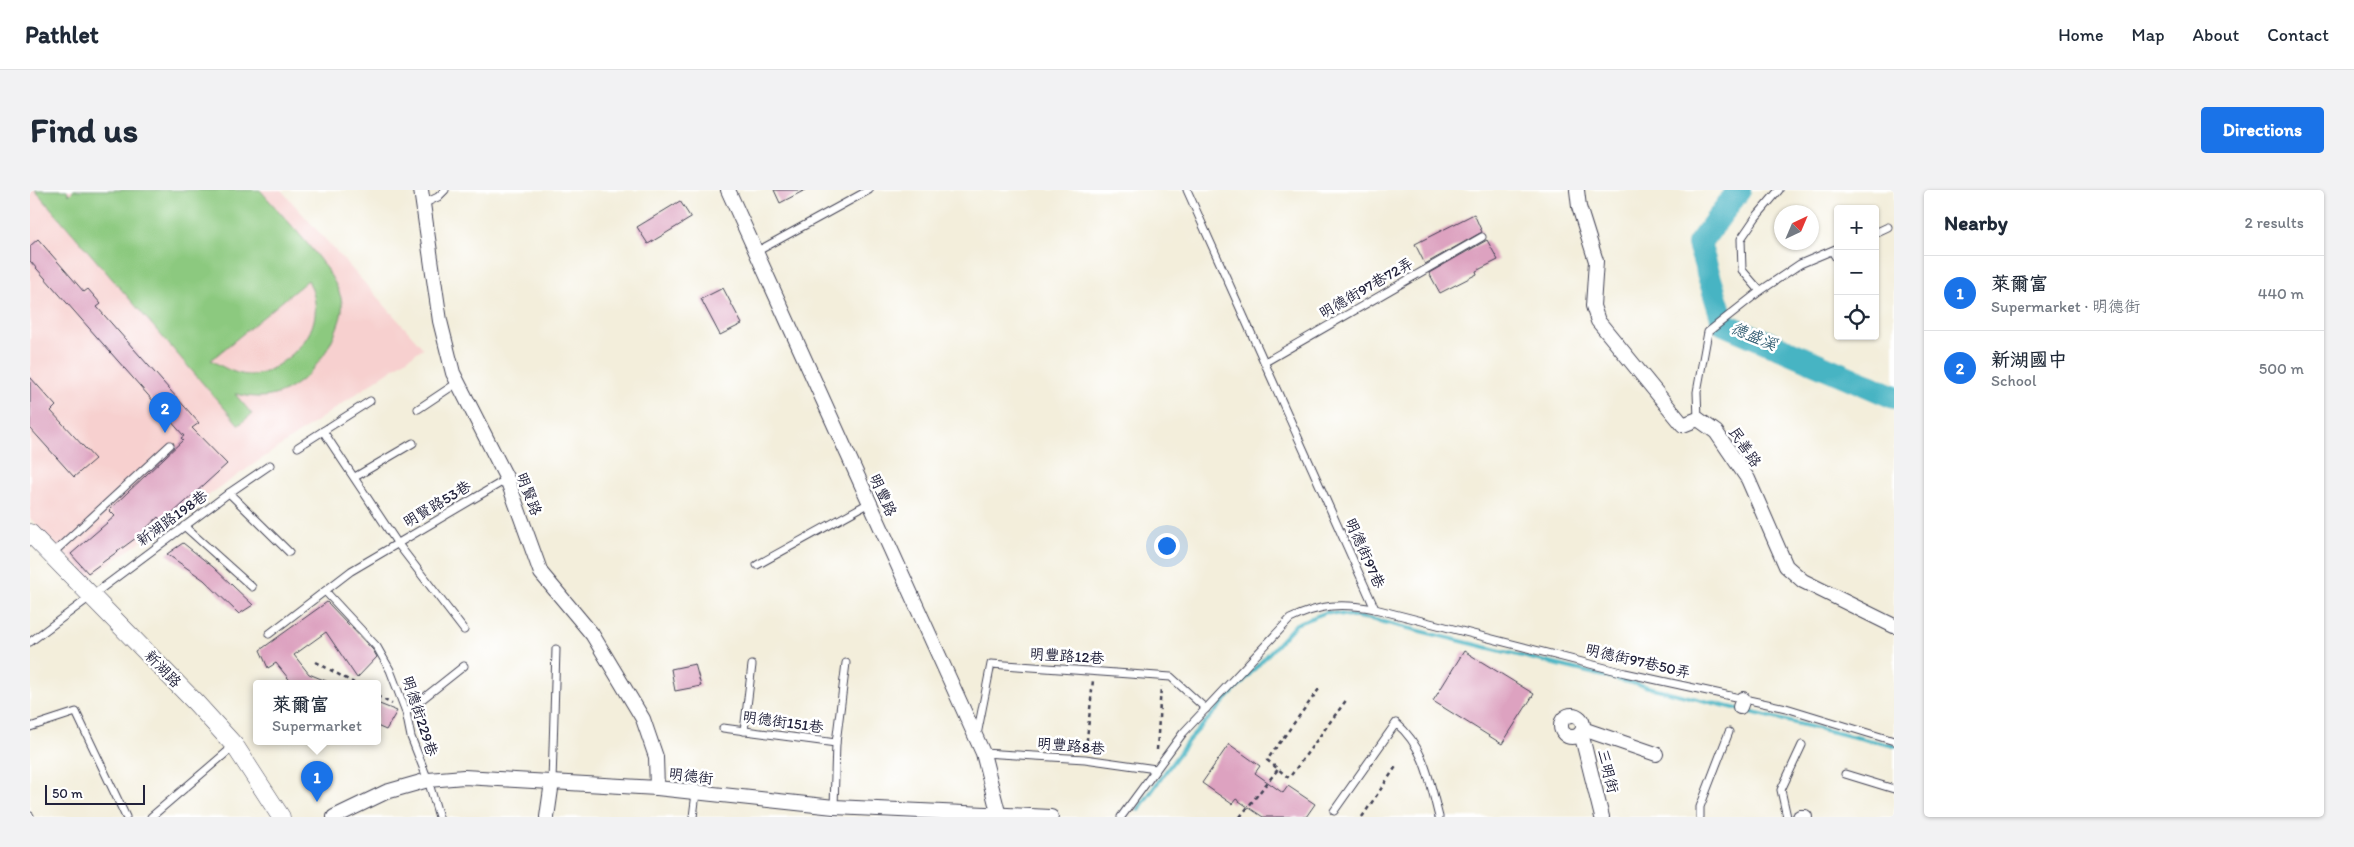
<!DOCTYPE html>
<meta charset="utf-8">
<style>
:root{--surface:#fff;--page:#f2f2f3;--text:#1f2937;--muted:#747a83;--line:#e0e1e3;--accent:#1a73e8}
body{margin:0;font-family:Itim,"LXGW WenKai TC",sans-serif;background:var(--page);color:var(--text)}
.controls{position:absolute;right:15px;top:15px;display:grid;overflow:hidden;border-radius:5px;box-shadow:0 1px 4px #0004}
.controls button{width:45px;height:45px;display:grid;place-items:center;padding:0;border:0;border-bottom:1px solid var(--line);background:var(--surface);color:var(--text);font:25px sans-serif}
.compass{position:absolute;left:1744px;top:15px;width:45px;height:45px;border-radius:50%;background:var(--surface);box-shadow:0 1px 4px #0004;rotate:44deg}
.scale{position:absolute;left:15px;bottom:12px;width:100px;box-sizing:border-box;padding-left:5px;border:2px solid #22223b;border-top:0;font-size:14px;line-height:18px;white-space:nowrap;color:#22223b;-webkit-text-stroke:4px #fff;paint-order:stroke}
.you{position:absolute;left:1136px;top:355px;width:18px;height:18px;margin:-12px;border:4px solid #fff;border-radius:50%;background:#1a73e8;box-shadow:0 0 0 8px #1a73e833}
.badge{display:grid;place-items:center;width:32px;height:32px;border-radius:50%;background:var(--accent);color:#fff;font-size:16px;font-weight:700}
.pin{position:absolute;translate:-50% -41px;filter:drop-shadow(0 1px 2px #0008)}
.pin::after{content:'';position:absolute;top:26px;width:18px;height:15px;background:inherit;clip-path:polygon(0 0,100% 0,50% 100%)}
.popup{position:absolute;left:223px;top:490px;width:128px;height:65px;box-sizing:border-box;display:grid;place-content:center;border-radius:5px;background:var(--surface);filter:drop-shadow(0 1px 4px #0005);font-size:16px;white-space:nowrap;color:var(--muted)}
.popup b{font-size:19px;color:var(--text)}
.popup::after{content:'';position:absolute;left:50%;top:100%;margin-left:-10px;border:10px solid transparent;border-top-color:var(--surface)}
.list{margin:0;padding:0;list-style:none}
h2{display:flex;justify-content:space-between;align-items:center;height:65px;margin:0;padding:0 20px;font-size:21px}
h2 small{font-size:16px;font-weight:400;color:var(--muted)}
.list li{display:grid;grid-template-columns:32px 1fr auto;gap:15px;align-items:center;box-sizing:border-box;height:75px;padding:0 20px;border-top:1px solid var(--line)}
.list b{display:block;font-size:19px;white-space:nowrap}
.list p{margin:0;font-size:16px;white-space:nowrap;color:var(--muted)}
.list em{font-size:16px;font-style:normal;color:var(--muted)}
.icon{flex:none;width:28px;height:28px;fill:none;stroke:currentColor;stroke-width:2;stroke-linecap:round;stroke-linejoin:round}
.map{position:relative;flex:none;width:1864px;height:627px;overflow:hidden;border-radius:5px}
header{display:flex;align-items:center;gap:30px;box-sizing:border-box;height:70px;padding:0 25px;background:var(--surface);border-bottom:1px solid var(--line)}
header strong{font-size:24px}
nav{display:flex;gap:28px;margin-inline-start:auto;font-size:18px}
.intro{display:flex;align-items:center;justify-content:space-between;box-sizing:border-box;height:120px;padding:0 30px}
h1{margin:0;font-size:35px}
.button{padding:12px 22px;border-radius:5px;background:var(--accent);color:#fff;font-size:18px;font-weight:700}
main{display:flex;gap:30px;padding:0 30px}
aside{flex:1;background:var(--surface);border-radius:5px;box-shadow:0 1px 4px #0004}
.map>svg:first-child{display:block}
</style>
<header>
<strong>Pathlet</strong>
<nav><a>Home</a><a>Map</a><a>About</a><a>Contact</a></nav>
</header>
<div class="intro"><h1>Find us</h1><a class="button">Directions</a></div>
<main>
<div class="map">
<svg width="1864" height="627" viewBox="0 0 1864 627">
<rect width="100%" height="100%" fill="#fff"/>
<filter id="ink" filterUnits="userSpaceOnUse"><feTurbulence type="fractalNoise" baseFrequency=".02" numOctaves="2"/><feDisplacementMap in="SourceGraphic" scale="10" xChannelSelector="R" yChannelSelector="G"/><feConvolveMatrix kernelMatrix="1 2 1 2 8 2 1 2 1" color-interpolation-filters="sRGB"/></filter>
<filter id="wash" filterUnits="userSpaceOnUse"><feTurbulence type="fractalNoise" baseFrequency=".0096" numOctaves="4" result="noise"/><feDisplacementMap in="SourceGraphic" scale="20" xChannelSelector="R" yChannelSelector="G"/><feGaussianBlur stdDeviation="1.12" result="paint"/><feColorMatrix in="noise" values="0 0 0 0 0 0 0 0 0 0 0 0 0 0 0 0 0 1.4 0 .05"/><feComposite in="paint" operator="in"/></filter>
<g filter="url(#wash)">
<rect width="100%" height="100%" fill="#f3eedb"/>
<path fill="#f7d0cf" d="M 0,0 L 251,0 L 393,158 L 58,388 L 0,328 Z"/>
<path fill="#8cc97f" stroke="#57765d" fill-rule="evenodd" d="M 5,0 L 37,0 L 39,5 L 44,0 L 230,0 C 252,26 308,81 312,113 C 314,123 306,141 302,150 C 289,177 262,208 228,207 C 220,207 212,205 205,204 L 222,224 L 209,235 ZM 278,90 C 295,124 281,152 252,172 C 244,178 233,184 224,185 C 208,186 194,178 181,170 Z"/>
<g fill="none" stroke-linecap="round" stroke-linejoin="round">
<path stroke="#47b4c3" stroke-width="4" d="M 1108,620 L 1158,551 L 1266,434 L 1297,422 L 1345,430 L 1777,536 L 1864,556"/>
<path stroke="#47b4c3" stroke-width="24" d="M 1709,0 L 1669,54 L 1694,134 L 1864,207"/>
</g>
<g id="blocks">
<g fill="#dda2c0">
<path d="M 744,0 L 775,0 L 750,13 Z"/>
<path d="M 650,11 L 661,28 L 618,54 L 607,37 Z"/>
<path d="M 1444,24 L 1452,42 L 1395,74 L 1385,54 Z"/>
<path d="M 8,49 L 54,102 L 58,99 L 71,114 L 67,117 L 169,233 L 162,238 L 197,274 L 133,332 L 128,327 L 106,348 L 58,383 L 41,364 L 85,326 L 79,320 L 153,250 L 151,248 L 154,246 L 0,71 L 0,56 Z"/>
<path d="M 1457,50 L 1468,70 L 1446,81 L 1447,84 L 1410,103 L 1399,83 Z"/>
<path d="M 693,98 L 712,134 L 690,145 L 671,109 Z"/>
<path d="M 0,187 L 26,216 L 21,221 L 65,269 L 44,287 L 0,238 Z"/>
<path d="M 153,353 L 183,377 L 223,415 L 209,424 L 174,390 L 137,364 Z"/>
<path d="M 297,412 L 343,460 L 347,467 L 327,488 L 296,442 L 264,465 L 279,484 L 301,493 L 262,493 L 246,473 L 238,478 L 230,460 Z"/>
<path d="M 1434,461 L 1504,504 L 1472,554 L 1403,511 Z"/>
<path d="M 665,474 L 671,496 L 645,501 L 641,479 Z"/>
<path d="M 347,513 L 367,521 L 356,540 L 347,536 Z"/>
<path d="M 1199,554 L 1230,576 L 1225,583 L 1253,603 L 1258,596 L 1285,614 L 1276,627 L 1233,627 L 1206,609 L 1202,614 L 1172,593 Z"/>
</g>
</g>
</g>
<g filter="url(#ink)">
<use href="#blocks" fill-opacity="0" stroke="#414153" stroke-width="1"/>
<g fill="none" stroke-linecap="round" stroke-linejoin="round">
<defs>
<g id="service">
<path d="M 1157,0 L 1345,419"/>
<path d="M 393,14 L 408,7 L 415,0"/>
<path d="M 1845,43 L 1858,37"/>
<path d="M 1802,61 L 1808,71"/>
<path d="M 726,62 L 839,0"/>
<path d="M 1730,101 L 1712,80 L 1711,49 L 1726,27 L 1749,0"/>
<path d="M 1235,172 L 1452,47"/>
<path d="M 388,219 L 427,193"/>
<path d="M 1668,229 L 1667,202 L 1678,142 L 1730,101 L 1770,74 L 1808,58"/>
<path d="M 293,241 L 368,354 L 434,440"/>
<path d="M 268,257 L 340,211"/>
<path d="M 325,287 L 383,253"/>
<path d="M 199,303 L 259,362"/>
<path d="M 154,336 L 222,397"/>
<path d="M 22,364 L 140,255"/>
<path d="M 727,375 L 839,313"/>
<path d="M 295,401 L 347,457 L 360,480 L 376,522 L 381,547 L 398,590 L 409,627"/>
<path d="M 239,444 L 321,381 L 477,289"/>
<path d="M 0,452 L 199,303 L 240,275"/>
<path d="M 376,522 L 434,476"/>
<path d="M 0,537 L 46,522 L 96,627"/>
<path d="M 693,538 L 806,553 L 804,617"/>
<path d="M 714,541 L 722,475"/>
<path d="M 947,545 L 961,474 L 1141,487 L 1176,519"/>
<path d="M 806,553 L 816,473"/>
<path d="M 953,563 L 1055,569 L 1126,579"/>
<path d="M 1815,584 L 1864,599"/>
<path d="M 522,592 L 526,459"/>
<path d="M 1304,621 L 1366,533 C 1395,557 1400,593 1409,627"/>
<path d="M 0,626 L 0,627"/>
<path d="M 121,627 L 204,556"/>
<path d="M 663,627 L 666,603"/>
<path d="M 1091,627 L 1153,543 L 1260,429 C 1291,414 1311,413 1345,419 L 1595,483 L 1756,518 L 1864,551"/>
<path d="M 1670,627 L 1670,617 L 1699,542"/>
<path d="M 1757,627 L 1751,600 L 1772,555"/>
</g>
<g id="minor">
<path d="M 391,0 L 410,131 L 423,183 L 477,289 L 511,383 L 562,444 L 613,529 L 626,567 L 627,598"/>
<path d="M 698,0 L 953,563 L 969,626"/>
<path d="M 1547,0 L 1549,17 L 1566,71 L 1563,116 L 1568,131 L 1653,235 L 1668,229 L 1686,242 L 1718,289 L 1756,376 L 1773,391 L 1864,436"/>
<path d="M 1710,517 L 1713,509"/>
<circle cx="1542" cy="536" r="11"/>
<path d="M 1553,539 L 1626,564"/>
<path d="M 1551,543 L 1572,627"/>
<path d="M 304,627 L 356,602 L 398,590 L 434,587 L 627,598 L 804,617 L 1021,627"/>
<path d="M 517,627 L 522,592"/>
<path d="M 1770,627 L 1775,627"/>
</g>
<path id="tertiary" d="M 0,343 L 166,513 L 205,556 L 251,627"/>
</defs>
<use href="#service" stroke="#414153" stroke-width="9"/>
<use href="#minor" stroke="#414153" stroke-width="16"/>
<use href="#tertiary" stroke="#414153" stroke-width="19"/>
<g stroke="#414153" stroke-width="2.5" stroke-dasharray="4 4" stroke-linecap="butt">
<path d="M 286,472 L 324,493"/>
<path d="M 1289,499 L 1237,570 L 1259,588 L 1317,509"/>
<path d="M 347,506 L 362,514"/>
<path d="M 1056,559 L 1063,490"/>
<path d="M 1127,560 L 1131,496"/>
<path d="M 1210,627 L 1249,578"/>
<path d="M 1332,627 L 1367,575"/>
</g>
<use href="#service" stroke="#fff" stroke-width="7"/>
<use href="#minor" stroke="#fff" stroke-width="14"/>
<use href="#tertiary" stroke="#fff" stroke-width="18"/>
</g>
</g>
<g text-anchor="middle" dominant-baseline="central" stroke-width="5" stroke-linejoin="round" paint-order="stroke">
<g font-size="15" fill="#22223b" stroke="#fff">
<text transform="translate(1336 98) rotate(-30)">明德街97巷72弄</text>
<text transform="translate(1715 257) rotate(56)">民善路</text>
<text transform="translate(499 304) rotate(69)">明賢路</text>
<text transform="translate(853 305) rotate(66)">明豐路</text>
<text transform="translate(407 314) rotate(-31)">明賢路53巷</text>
<text transform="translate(142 328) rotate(-36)">新湖路198巷</text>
<text transform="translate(1335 363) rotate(66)">明德街97巷</text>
<text transform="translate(1037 466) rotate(4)">明豐路12巷</text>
<text transform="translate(1608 471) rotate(13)">明德街97巷50弄</text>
<text transform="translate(133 479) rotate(46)">新湖路</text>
<text transform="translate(390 526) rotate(72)">明德街229巷</text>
<text transform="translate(753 532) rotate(8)">明德街151巷</text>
<text transform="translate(1041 556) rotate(5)">明豐路8巷</text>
<text transform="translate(1578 581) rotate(76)">三明街</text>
<text transform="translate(661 586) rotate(7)">明德街</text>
</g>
<g font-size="16" font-style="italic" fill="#315c71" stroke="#fff">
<text transform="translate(1724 146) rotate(23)">德盛溪</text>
</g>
</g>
</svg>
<div class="controls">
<button>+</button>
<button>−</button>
<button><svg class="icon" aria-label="locate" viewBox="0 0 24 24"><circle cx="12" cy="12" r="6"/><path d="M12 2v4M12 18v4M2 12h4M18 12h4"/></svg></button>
</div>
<svg class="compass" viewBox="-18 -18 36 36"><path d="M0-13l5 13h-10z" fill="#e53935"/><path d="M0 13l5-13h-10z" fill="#747a83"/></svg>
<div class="scale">50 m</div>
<div class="you"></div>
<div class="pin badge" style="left:287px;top:612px">1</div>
<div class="popup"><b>萊爾富</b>Supermarket</div>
<div class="pin badge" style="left:135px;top:243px">2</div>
</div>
<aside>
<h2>Nearby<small>2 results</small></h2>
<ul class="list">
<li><span class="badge">1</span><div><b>萊爾富</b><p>Supermarket · 明德街</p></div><em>440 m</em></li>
<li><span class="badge">2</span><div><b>新湖國中</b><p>School</p></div><em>500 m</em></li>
</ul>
</aside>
</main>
